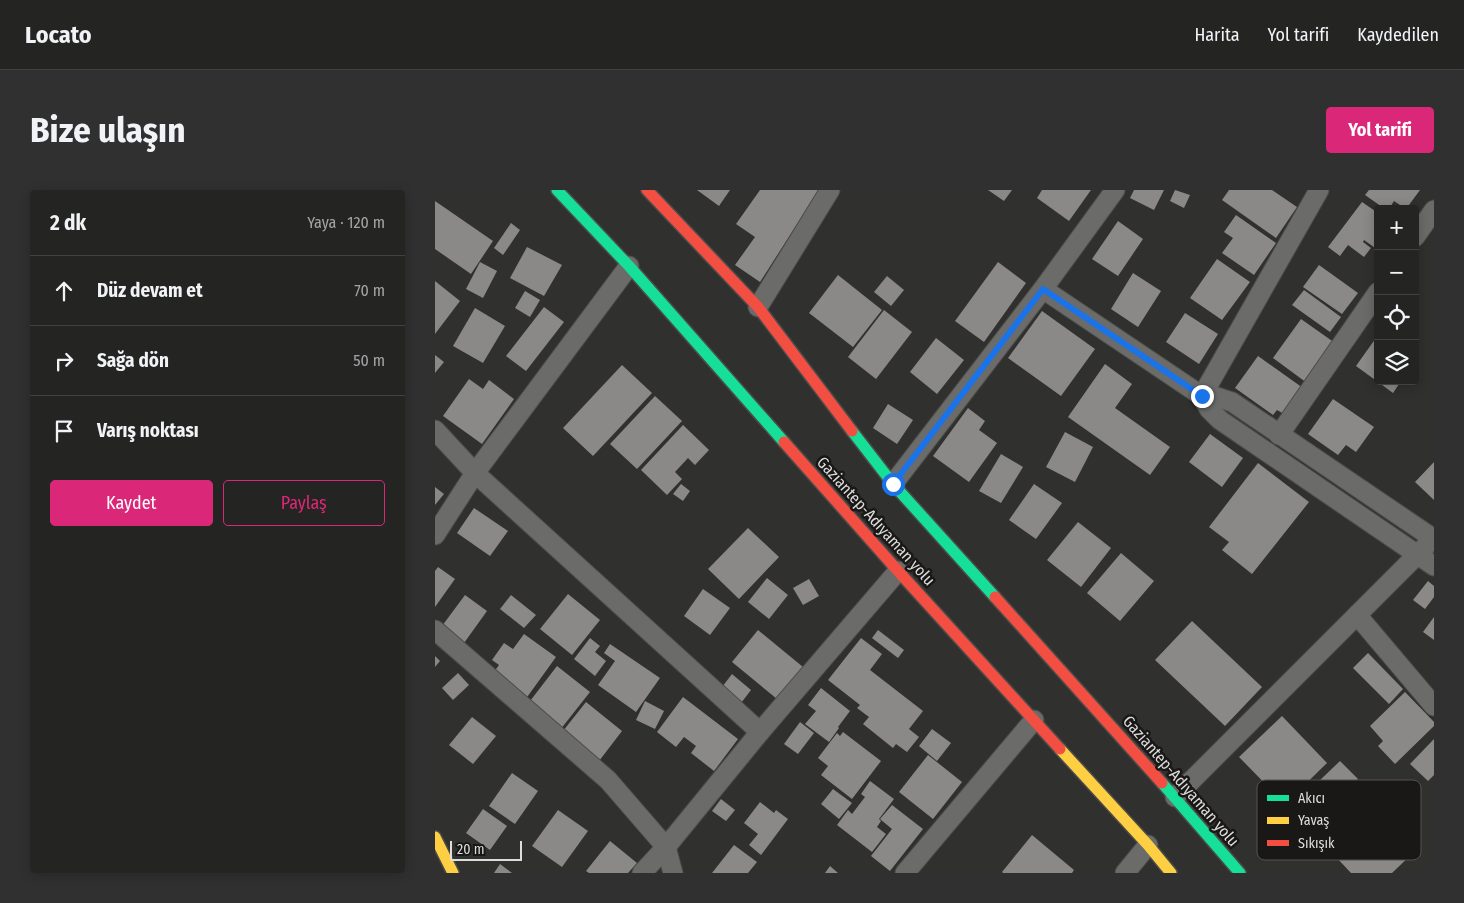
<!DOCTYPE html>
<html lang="tr">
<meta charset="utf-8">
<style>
:root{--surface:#242423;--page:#303030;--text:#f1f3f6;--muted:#a3a4a6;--line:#414141;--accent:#db2777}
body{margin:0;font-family:"Fira Sans Condensed",sans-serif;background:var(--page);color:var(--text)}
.controls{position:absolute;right:15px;top:15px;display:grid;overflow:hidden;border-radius:5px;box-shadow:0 2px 12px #0003}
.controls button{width:45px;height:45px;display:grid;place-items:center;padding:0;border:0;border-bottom:1px solid var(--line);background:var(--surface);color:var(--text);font:25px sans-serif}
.scale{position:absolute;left:15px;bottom:12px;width:72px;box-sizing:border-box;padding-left:5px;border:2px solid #dddddb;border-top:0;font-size:14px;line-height:18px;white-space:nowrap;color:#dddddb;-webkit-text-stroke:4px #191817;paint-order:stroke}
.stop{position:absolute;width:15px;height:15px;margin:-11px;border:4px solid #1a73e8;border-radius:50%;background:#fff}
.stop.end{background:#1a73e8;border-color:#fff;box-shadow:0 1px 5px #0008}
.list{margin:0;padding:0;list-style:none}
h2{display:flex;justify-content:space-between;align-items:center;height:65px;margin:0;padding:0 20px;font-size:21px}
h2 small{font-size:16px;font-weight:400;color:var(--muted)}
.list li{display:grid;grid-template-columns:32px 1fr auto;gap:15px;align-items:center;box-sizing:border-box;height:70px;padding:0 20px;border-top:1px solid var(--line)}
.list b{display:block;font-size:19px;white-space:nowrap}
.list em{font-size:16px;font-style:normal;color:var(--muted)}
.actions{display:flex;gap:10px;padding:15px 20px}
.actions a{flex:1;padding:11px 0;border:1px solid var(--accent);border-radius:5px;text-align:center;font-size:18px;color:var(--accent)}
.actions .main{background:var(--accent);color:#fff}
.icon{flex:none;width:28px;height:28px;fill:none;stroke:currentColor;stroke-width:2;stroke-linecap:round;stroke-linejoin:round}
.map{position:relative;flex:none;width:999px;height:683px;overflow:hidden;border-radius:5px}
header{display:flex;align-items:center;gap:30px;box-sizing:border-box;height:70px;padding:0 25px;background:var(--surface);border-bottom:1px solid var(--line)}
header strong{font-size:24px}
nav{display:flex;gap:28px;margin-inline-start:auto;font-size:18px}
.intro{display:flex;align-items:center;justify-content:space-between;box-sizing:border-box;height:120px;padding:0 30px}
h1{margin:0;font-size:35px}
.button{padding:12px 22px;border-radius:5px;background:var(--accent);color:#fff;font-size:18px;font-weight:700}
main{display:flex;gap:30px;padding:0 30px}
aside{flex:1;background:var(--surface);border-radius:5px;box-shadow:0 2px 12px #0003}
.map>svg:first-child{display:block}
</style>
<header>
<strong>Locato</strong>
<nav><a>Harita</a><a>Yol tarifi</a><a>Kaydedilen</a></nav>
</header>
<div class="intro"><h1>Bize ulaşın</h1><a class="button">Yol tarifi</a></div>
<main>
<aside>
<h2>2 dk<small>Yaya · 120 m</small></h2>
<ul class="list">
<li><svg class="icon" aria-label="ahead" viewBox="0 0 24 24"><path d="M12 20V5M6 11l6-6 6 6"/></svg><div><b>Düz devam et</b></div><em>70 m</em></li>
<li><svg class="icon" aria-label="right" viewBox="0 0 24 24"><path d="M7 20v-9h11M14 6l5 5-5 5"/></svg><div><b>Sağa dön</b></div><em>50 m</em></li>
<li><svg class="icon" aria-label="arrive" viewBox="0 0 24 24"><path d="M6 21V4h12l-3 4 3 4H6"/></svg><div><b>Varış noktası</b></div></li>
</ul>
<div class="actions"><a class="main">Kaydet</a><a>Paylaş</a></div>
</aside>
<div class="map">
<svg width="999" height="683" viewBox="0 0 999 683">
<rect width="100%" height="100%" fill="#30302f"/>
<g fill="#8a8988">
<path d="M 262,0 L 295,0 L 284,16 Z"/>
<path d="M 325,0 L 384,0 L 325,92 L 300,75 L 320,47 L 301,34 Z"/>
<path d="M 553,0 L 577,0 L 569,11 Z"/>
<path d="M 607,0 L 656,0 L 634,31 L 602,8 Z"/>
<path d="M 699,0 L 729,0 L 719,20 L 695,8 Z"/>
<path d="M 740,0 L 755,5 L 749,18 L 735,11 Z"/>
<path d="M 794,0 L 837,0 L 862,17 L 841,48 L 787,10 Z"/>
<path d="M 934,0 L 985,0 L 971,19 L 959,11 L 954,19 L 950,19 L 930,5 Z"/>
<path d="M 0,11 L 58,51 L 36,84 L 0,59 Z"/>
<path d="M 927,12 L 943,23 L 943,60 L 929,50 L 928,52 L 936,58 L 929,67 L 913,55 L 905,66 L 893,57 Z"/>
<path d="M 801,25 L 841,53 L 819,85 L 787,63 L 798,48 L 789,42 Z"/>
<path d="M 683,31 L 708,49 L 683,86 L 657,69 Z"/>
<path d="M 76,33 L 85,40 L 68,65 L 59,58 Z"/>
<path d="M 92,57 L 127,75 L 109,106 L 75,88 Z"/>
<path d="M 782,69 L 815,92 L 787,130 L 755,108 Z"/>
<path d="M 45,72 L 62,81 L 48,108 L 31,99 Z"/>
<path d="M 563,72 L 591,93 L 549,152 L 520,131 Z"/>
<path d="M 884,75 L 923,103 L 907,124 L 868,97 Z"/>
<path d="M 698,83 L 726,101 L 703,137 L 676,119 Z"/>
<path d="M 403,85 L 447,120 L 418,157 L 374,123 Z"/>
<path d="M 452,86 L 469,100 L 456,116 L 439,102 Z"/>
<path d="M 0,91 L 25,111 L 0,144 Z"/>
<path d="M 869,100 L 906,127 L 895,142 L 857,115 Z"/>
<path d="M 90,101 L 105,110 L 95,127 L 80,118 Z"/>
<path d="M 109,117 L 129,132 L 91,181 L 71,166 Z"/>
<path d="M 40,118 L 70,136 L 48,173 L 18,156 Z"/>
<path d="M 449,120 L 477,142 L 441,189 L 413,167 Z"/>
<path d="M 607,121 L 660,159 L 626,206 L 573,168 Z"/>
<path d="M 750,123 L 783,144 L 764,174 L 731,152 Z"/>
<path d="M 866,129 L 900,153 L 872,193 L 838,168 Z"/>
<path d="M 943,145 L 943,191 L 966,191 L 958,203 L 921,176 Z"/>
<path d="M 501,148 L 529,170 L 502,204 L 475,182 Z"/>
<path d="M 0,165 L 9,172 L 0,183 Z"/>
<path d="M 823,166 L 868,198 L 849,224 L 842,220 L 838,225 L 800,198 Z"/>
<path d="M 670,174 L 697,194 L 680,218 L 735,257 L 715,285 L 633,227 Z"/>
<path d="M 187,175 L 217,203 L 158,266 L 128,238 Z"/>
<path d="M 34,189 L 48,199 L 54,190 L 79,209 L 47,254 L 8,226 Z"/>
<path d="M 220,206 L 247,231 L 202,279 L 175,254 Z"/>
<path d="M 898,209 L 939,237 L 921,262 L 911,255 L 903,265 L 873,244 Z"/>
<path d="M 453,214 L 478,230 L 462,254 L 438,238 Z"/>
<path d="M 533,218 L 550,231 L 544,240 L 562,253 L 534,292 L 498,266 Z"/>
<path d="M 248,235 L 274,260 L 260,275 L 253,268 L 240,282 L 247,289 L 232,305 L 206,280 Z"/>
<path d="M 630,242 L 658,257 L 640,292 L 611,277 Z"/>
<path d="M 775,244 L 808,268 L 787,297 L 754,272 Z"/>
<path d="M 566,264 L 588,277 L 566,313 L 544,301 Z"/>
<path d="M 999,272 L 999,310 L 980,292 Z"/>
<path d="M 823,273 L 874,312 L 817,384 L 787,360 L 794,352 L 774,337 Z"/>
<path d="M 246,294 L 255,301 L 248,311 L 238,304 Z"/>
<path d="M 599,294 L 627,313 L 601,349 L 574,330 Z"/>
<path d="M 0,297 L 9,304 L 0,315 Z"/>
<path d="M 39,318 L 73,341 L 55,366 L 22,343 Z"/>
<path d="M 643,332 L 676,358 L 646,397 L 612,370 Z"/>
<path d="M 313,338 L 344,367 L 304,409 L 273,379 Z"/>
<path d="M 686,363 L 719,391 L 685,431 L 652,403 Z"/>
<path d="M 3,377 L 20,389 L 0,417 L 0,381 Z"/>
<path d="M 332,388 L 353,405 L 334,429 L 313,412 Z"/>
<path d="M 374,389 L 384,406 L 368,415 L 358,398 Z"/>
<path d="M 993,391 L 999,396 L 999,407 L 990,419 L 978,410 Z"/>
<path d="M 268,399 L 295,418 L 275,445 L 249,426 Z"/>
<path d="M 133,404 L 165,430 L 137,465 L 105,439 Z"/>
<path d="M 30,405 L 52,421 L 29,453 L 7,436 Z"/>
<path d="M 76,405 L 101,425 L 89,438 L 65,419 Z"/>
<path d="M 999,427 L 999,450 L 988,442 Z"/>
<path d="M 757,431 L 827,497 L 790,536 L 720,470 Z"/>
<path d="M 323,440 L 368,477 L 342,509 L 297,472 Z"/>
<path d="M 443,440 L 469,460 L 463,468 L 437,448 Z"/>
<path d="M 89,444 L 121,467 L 90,510 L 56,486 L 64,475 L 57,470 L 69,453 L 78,459 Z"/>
<path d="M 155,448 L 165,456 L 160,462 L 171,471 L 160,486 L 139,469 Z"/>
<path d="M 426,448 L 447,464 L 435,480 L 488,521 L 474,539 L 484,547 L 472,562 L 461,554 L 458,558 L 428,534 L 434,527 L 422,518 L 425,515 L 393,490 Z"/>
<path d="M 175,454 L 225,488 L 201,522 L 163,495 L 180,471 L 169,463 Z"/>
<path d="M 933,463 L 968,499 L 954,514 L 918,478 Z"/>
<path d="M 0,466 L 5,471 L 0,477 Z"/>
<path d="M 122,476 L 155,502 L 125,540 L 92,515 Z"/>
<path d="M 23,483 L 34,495 L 18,510 L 7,498 Z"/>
<path d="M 297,484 L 316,500 L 303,517 L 284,501 Z"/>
<path d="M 386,498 L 415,521 L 403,537 L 404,538 L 394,552 L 370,534 L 381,521 L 373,515 Z"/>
<path d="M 970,502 L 999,532 L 999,536 L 960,574 L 943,556 L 948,551 L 935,536 Z"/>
<path d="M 248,507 L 303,549 L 279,581 L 256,563 L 261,556 L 249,547 L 241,557 L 222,542 Z"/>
<path d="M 210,511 L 229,521 L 220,539 L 201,530 Z"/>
<path d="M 151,512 L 187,541 L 161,575 L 124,546 Z"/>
<path d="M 847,526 L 892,573 L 850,614 L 804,567 Z"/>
<path d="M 37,527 L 61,546 L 38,574 L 14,555 Z"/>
<path d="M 365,532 L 379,543 L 363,564 L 349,554 Z"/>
<path d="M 497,539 L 516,553 L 502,571 L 484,556 Z"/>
<path d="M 408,542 L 446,571 L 417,609 L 386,585 L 393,576 L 383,568 L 402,543 L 405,546 Z"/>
<path d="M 999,549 L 999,585 L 993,591 L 975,574 Z"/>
<path d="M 493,565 L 527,592 L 498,629 L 464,602 Z"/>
<path d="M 905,571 L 923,589 L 918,594 L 928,603 L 885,643 L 859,615 Z"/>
<path d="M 77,583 L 103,601 L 80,634 L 54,616 Z"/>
<path d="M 435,591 L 459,609 L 444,629 L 446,631 L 442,637 L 451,644 L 437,662 L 402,635 L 413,620 L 417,624 L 430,607 L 426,604 Z"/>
<path d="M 398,599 L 417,613 L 404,629 L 386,614 Z"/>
<path d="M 932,604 L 953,626 L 949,631 L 979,662 L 957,683 L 916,683 L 884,649 Z"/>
<path d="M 286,609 L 300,620 L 291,631 L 277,621 Z"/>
<path d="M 325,612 L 339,623 L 341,620 L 353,629 L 326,665 L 314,655 L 323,644 L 309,633 Z"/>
<path d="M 457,615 L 488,639 L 455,681 L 436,666 L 457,639 L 445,629 Z"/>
<path d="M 48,619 L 72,636 L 55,660 L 31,643 Z"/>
<path d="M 123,620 L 153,641 L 127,677 L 97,656 Z"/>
<path d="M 597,645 L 639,680 L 637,683 L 568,683 L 567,682 Z"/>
<path d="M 175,651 L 202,673 L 193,683 L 154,683 L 151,681 Z"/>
<path d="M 299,655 L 322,672 L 313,683 L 277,683 Z"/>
<path d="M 65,674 L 77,683 L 59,683 Z"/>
<path d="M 395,676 L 403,683 L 390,683 Z"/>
</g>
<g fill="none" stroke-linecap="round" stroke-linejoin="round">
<defs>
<g id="street">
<path d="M 884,0 L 767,206 L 774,219 L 785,230 L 999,376"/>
<path d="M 980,47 L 999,20"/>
<path d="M 608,99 L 767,206 L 782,207 L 797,212 L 999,349"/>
<path d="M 323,117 L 395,0"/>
<path d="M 0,240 L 40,283 L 325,542"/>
<path d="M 844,245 L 943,102"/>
<path d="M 458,294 L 608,99 L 680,0"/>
<path d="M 0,345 L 40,283 L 194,76"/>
<path d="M 922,425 L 999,516"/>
<path d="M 0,440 L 173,590 L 231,657 L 238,683"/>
<path d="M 740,607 L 990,357"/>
<path d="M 207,683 L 231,657 L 325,542 L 463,381"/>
<path d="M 470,683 L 599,530"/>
<path d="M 690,683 L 713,655"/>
</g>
<g id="fast">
<path d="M 122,0 L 194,76 L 349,252"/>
<path d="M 417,241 L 458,294 L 560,407"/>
<path d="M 727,593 L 805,683"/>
</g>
<g id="slow">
<path d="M 625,559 L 713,655 L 736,683"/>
<path d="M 0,647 L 18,683"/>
</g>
<g id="jam">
<path d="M 212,0 L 323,117 L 417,241"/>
<path d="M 349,252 L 463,381 L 625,559"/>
<path d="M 560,407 L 727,593"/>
</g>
</defs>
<use href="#street" stroke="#4c4c4b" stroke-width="21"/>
<use href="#fast" stroke="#4c4c4b" stroke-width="14"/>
<use href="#slow" stroke="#4c4c4b" stroke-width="14"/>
<use href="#jam" stroke="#4c4c4b" stroke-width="14"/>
<use href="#street" stroke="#6b6b6a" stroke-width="19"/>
<use href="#fast" stroke="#16e098" stroke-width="11"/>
<use href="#slow" stroke="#ffcf43" stroke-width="11"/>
<use href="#jam" stroke="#f24e42" stroke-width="11"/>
</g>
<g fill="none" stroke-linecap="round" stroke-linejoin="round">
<path stroke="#1a73e8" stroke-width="6" d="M 458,294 L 608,99 L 767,206"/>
</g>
<g text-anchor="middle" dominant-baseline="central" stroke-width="5" stroke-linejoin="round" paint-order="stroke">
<g font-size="16" fill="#dddddb" stroke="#191817">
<text transform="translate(441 331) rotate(48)">Gaziantep-Adıyaman yolu</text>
<text transform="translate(746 591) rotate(49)">Gaziantep-Adıyaman yolu</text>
</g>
</g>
<rect x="822" y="590" width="164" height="80" rx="8" fill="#191817" stroke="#545352" stroke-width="1"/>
<rect x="832" y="605" width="22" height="6" fill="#16e098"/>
<rect x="832" y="627" width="22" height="7" fill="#ffcf43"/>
<rect x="832" y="650" width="22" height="6" fill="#f24e42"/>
<g font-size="14" fill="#dddddb">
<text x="863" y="613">Akıcı</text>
<text x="863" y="635">Yavaş</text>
<text x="863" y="658">Sıkışık</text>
</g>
</svg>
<div class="controls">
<button>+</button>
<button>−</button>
<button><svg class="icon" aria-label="locate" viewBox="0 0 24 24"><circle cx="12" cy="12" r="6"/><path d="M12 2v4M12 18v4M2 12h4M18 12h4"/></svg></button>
<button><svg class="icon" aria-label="layers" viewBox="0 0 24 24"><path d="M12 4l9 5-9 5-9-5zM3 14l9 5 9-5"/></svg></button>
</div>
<div class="scale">20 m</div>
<div class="stop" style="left:458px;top:294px"></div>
<div class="stop end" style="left:767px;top:206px"></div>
</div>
</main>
